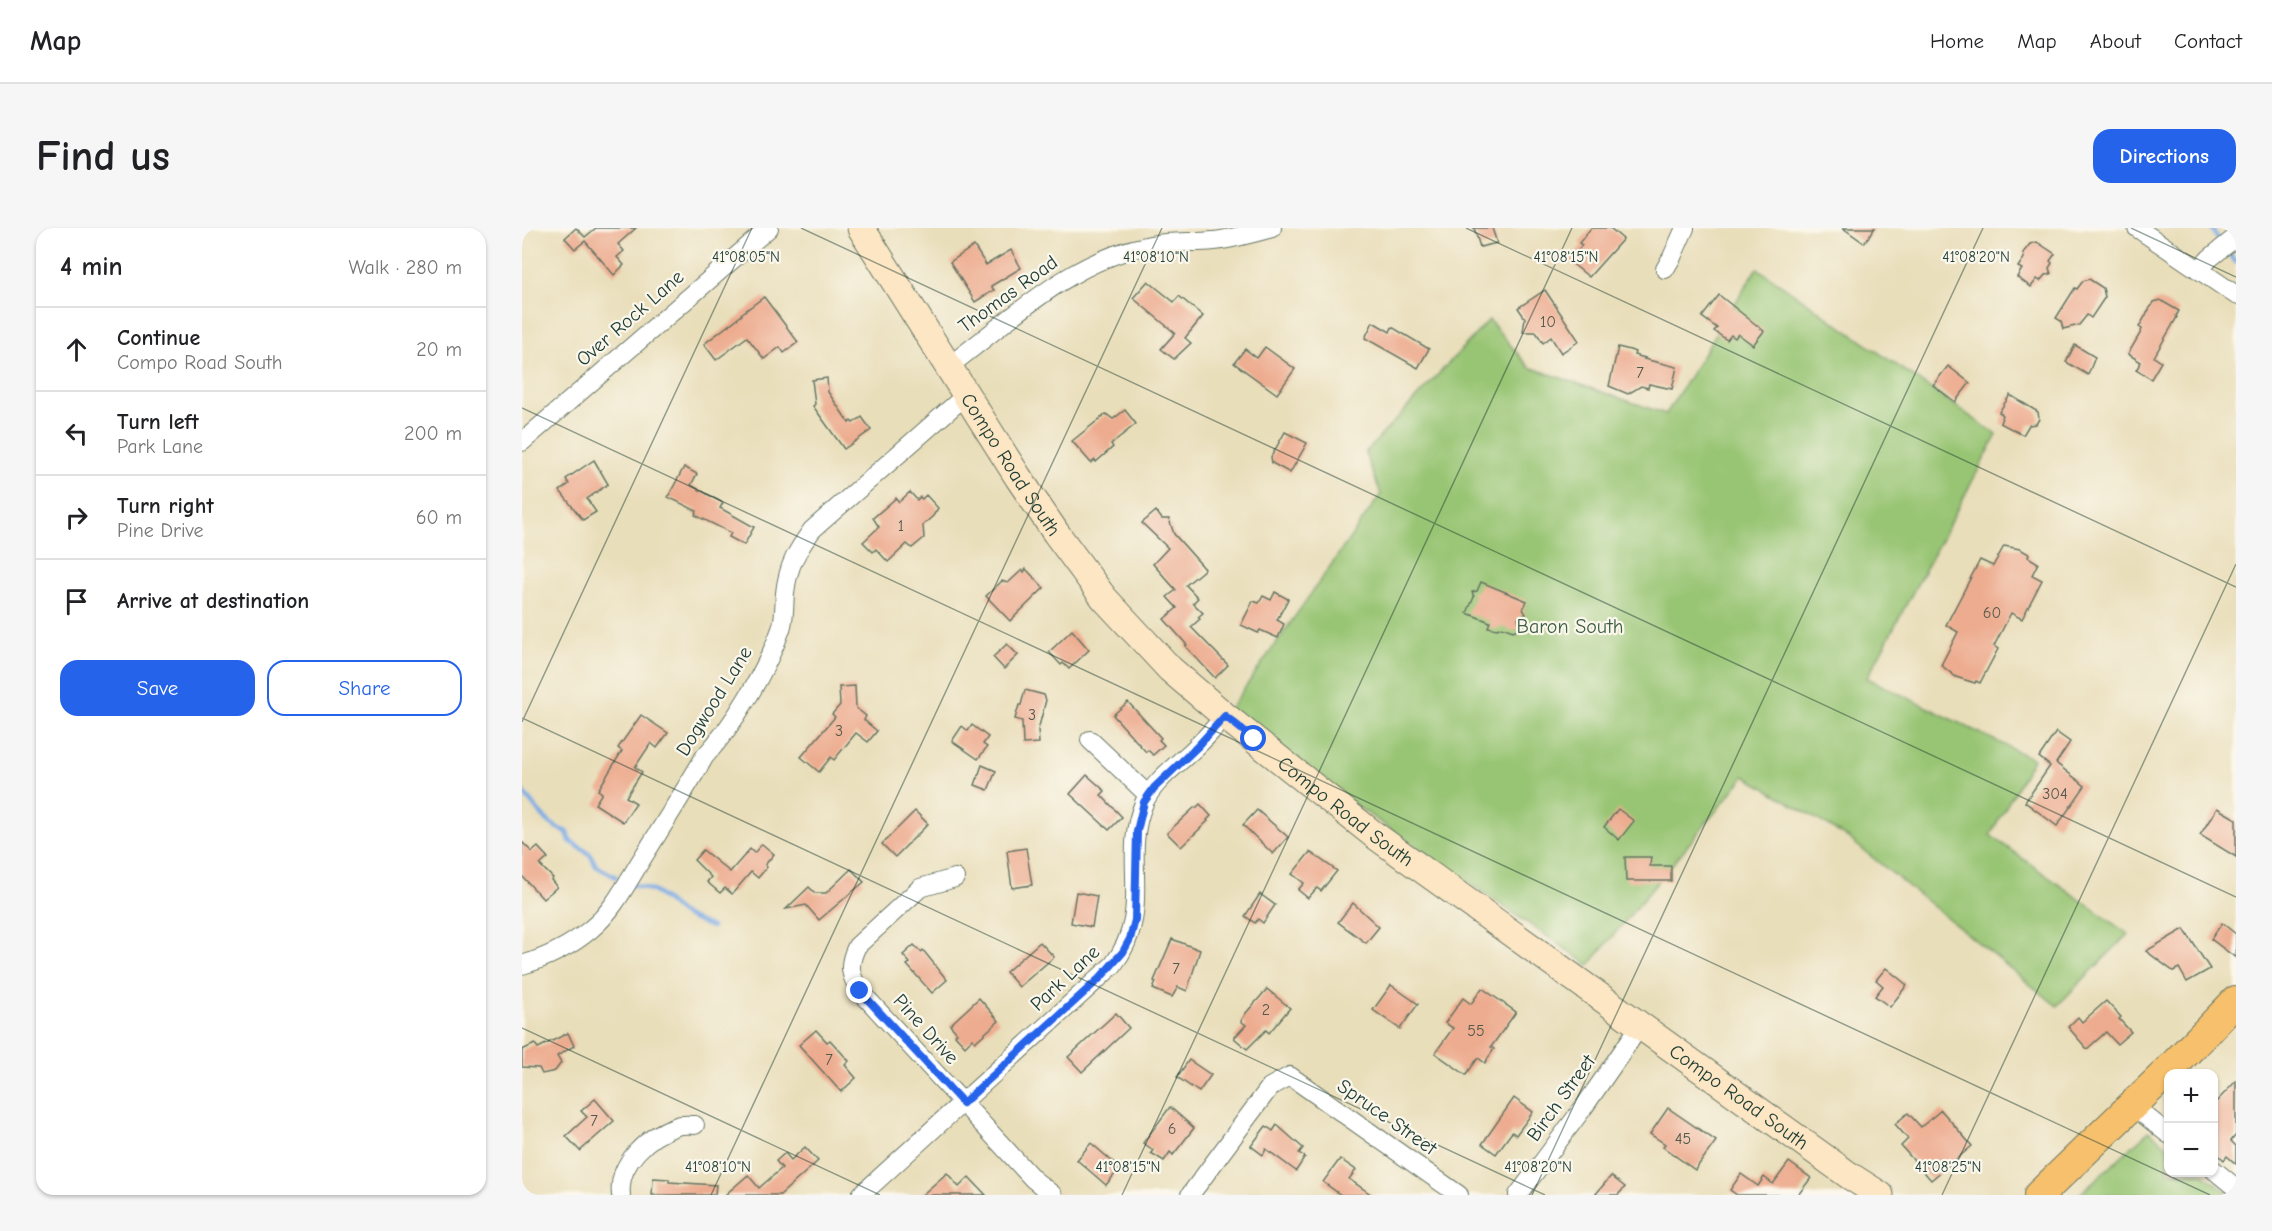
<!DOCTYPE html>
<meta charset="utf-8">
<style>
:root{--surface:#fff;--page:#f6f6f6;--text:#202124;--muted:#757577;--line:#e0e0e0;--accent:#2563eb}
body{margin:0;font-family:"Comic Neue",sans-serif;background:var(--page);color:var(--text)}
.controls{position:absolute;right:18px;bottom:18px;display:grid;overflow:hidden;border-radius:12px;box-shadow:0 2px 4px #0004}
.controls button{width:54px;height:54px;display:grid;place-items:center;padding:0;border:0;border-bottom:2px solid var(--line);background:var(--surface);color:var(--text);font:30px sans-serif}
.stop{position:absolute;width:18px;height:18px;margin:-14px;border:4px solid #2563eb;border-radius:50%;background:#fff}
.stop.end{background:#2563eb;border-color:#fff;box-shadow:0 2px 6px #0008}
.list{margin:0;padding:0;list-style:none}
h2{display:flex;justify-content:space-between;align-items:center;height:78px;margin:0;padding:0 24px;font-size:26px}
h2 small{font-size:20px;font-weight:400;color:var(--muted)}
.list li{display:grid;grid-template-columns:39px 1fr auto;gap:18px;align-items:center;box-sizing:border-box;height:84px;padding:0 24px;border-top:2px solid var(--line)}
.list b{display:block;font-size:22px;white-space:nowrap}
.list p{margin:0;font-size:20px;white-space:nowrap;color:var(--muted)}
.list em{font-size:20px;font-style:normal;color:var(--muted)}
.actions{display:flex;gap:12px;padding:18px 24px}
.actions a{flex:1;padding:14px 0;border:2px solid var(--accent);border-radius:18px;text-align:center;font-size:21px;color:var(--accent)}
.actions .main{background:var(--accent);color:#fff}
.icon{flex:none;width:33px;height:33px;fill:none;stroke:currentColor;stroke-width:2;stroke-linecap:round;stroke-linejoin:round}
.map{position:relative;flex:none;width:1714px;height:967px;overflow:hidden;border-radius:18px}
header{display:flex;align-items:center;gap:36px;box-sizing:border-box;height:84px;padding:0 30px;background:var(--surface);border-bottom:2px solid var(--line)}
header strong{font-size:28px}
nav{display:flex;gap:33px;margin-inline-start:auto;font-size:21px}
.intro{display:flex;align-items:center;justify-content:space-between;box-sizing:border-box;height:144px;padding:0 36px}
h1{margin:0;font-size:42px}
.button{padding:15px 27px;border-radius:18px;background:var(--accent);color:#fff;font-size:21px;font-weight:700}
main{display:flex;gap:36px;padding:0 36px}
aside{flex:1;background:var(--surface);border-radius:18px;box-shadow:0 2px 4px #0004}
.map>svg:first-child{display:block}
</style>
<header>
<strong>Map</strong>
<nav><a>Home</a><a>Map</a><a>About</a><a>Contact</a></nav>
</header>
<div class="intro"><h1>Find us</h1><a class="button">Directions</a></div>
<main>
<aside>
<h2>4 min<small>Walk · 280 m</small></h2>
<ul class="list">
<li><svg class="icon" aria-label="ahead" viewBox="0 0 24 24"><path d="M12 20V5M6 11l6-6 6 6"/></svg><div><b>Continue</b><p>Compo Road South</p></div><em>20 m</em></li>
<li><svg class="icon" aria-label="left" viewBox="0 0 24 24"><path d="M17 20v-9H6M10 6l-5 5 5 5"/></svg><div><b>Turn left</b><p>Park Lane</p></div><em>200 m</em></li>
<li><svg class="icon" aria-label="right" viewBox="0 0 24 24"><path d="M7 20v-9h11M14 6l5 5-5 5"/></svg><div><b>Turn right</b><p>Pine Drive</p></div><em>60 m</em></li>
<li><svg class="icon" aria-label="arrive" viewBox="0 0 24 24"><path d="M6 21V4h12l-3 4 3 4H6"/></svg><div><b>Arrive at destination</b></div></li>
</ul>
<div class="actions"><a class="main">Save</a><a>Share</a></div>
</aside>
<div class="map">
<svg width="1714" height="967" viewBox="0 0 1714 967">
<rect width="100%" height="100%" fill="#fbf7ec"/>
<filter id="ink" filterUnits="userSpaceOnUse"><feTurbulence type="fractalNoise" baseFrequency=".0167" numOctaves="2"/><feDisplacementMap in="SourceGraphic" scale="12" xChannelSelector="R" yChannelSelector="G"/><feConvolveMatrix kernelMatrix="1 2 1 2 8 2 1 2 1" color-interpolation-filters="sRGB"/></filter>
<filter id="wash" filterUnits="userSpaceOnUse"><feTurbulence type="fractalNoise" baseFrequency=".008" numOctaves="4" result="noise"/><feDisplacementMap in="SourceGraphic" scale="24" xChannelSelector="R" yChannelSelector="G"/><feGaussianBlur stdDeviation="1.35" result="paint"/><feColorMatrix in="noise" values="0 0 0 0 0 0 0 0 0 0 0 0 0 0 0 0 0 1.4 0 .05"/><feComposite in="paint" operator="in"/></filter>
<g filter="url(#wash)">
<rect width="100%" height="100%" fill="#e9deba"/>
<g fill="#98c573" stroke="#5c8154" stroke-width="1.5">
<path d="M 1235,40 L 1475,207 L 1345,450 L 1511,531 L 1468,607 L 1606,706 L 1535,778 L 1325,609 L 1223,548 L 1067,737 L 703,488 L 859,266 L 843,225 L 967,92 L 1007,139 L 1144,186 Z"/>
<path d="M 1627,903 L 1646,918 L 1646,944 L 1680,945 L 1709,967 L 1557,967 Z"/>
</g>
<g fill="none" stroke-linecap="round" stroke-linejoin="round">
<g stroke="#79aae4" stroke-width="4.5">
<path d="M 1690,0 L 1698,16"/>
<path d="M 1704,22 L 1714,34"/>
<path d="M 0,562 C 12,578 25,598 45,604 L 48,613 L 68,626 L 74,638 L 94,649"/>
<path d="M 110,657 C 136,661 139,670 159,685 C 167,691 180,695 190,699"/>
</g>
</g>
<g id="blocks">
<g fill="#edac8f">
<path d="M 54,0 L 63,9 L 74,0 L 114,0 L 96,16 L 102,23 L 95,29 L 102,37 L 92,47 L 63,13 L 53,21 L 43,10 Z"/>
<path d="M 952,0 L 970,0 L 975,15 L 958,19 Z"/>
<path d="M 1069,0 L 1088,0 L 1101,11 L 1067,49 L 1047,33 L 1060,17 L 1057,15 Z"/>
<path d="M 1321,0 L 1353,0 L 1342,15 Z"/>
<path d="M 1515,14 L 1533,26 L 1528,33 L 1530,35 L 1527,40 L 1529,46 L 1523,47 L 1518,53 L 1515,51 L 1509,59 L 1495,49 L 1500,41 L 1496,39 L 1502,30 L 1501,25 L 1508,16 Z"/>
<path d="M 452,18 L 464,37 L 489,22 L 499,40 L 469,58 L 472,62 L 453,74 L 428,34 Z"/>
<path d="M 1567,51 L 1581,60 L 1583,69 L 1569,90 L 1565,87 L 1557,97 L 1541,101 L 1539,93 L 1534,90 L 1553,60 L 1555,61 L 1561,53 Z"/>
<path d="M 626,53 L 652,74 L 657,68 L 681,88 L 663,110 L 669,115 L 652,131 L 639,121 L 653,105 L 611,70 Z"/>
<path d="M 1023,62 L 1057,113 L 1039,125 L 1029,109 L 1021,115 L 1014,104 L 1001,104 L 1003,90 L 996,80 Z"/>
<path d="M 1197,67 L 1242,103 L 1231,117 L 1216,106 L 1213,110 L 1209,107 L 1205,112 L 1192,103 L 1195,100 L 1180,89 Z"/>
<path d="M 242,69 L 276,114 L 262,125 L 258,119 L 242,131 L 225,109 L 194,132 L 182,116 L 220,87 L 219,86 Z"/>
<path d="M 1638,72 L 1657,83 L 1654,88 L 1655,89 L 1632,129 L 1639,134 L 1629,151 L 1614,142 L 1619,134 L 1606,126 L 1619,104 L 1620,101 L 1617,99 L 1628,80 L 1631,74 Z"/>
<path d="M 851,94 L 868,104 L 870,99 L 907,121 L 896,140 L 843,110 Z"/>
<path d="M 1553,117 L 1573,129 L 1566,147 L 1544,134 Z"/>
<path d="M 743,119 L 773,141 L 755,166 L 712,135 L 723,121 L 735,130 Z"/>
<path d="M 1096,119 L 1108,122 L 1113,124 L 1112,127 L 1123,130 L 1122,131 L 1155,139 L 1150,161 L 1127,156 L 1126,160 L 1119,158 L 1106,166 L 1087,158 Z"/>
<path d="M 1426,138 L 1448,155 L 1433,174 L 1411,157 Z"/>
<path d="M 305,150 L 306,164 L 327,195 L 329,193 L 331,195 L 340,189 L 349,202 L 322,221 L 291,178 L 293,176 L 290,152 Z"/>
<path d="M 1488,167 L 1516,184 L 1517,191 L 1514,196 L 1507,197 L 1501,207 L 1478,195 L 1481,187 L 1477,184 Z"/>
<path d="M 603,182 L 614,196 L 589,216 L 591,219 L 574,234 L 573,232 L 569,235 L 550,213 L 584,186 L 591,191 Z"/>
<path d="M 763,204 L 785,215 L 768,245 L 750,235 L 749,229 Z"/>
<path d="M 72,232 L 86,256 L 65,271 L 74,284 L 61,292 L 38,263 L 47,256 L 44,251 Z"/>
<path d="M 162,239 L 175,246 L 169,257 L 201,275 L 198,280 L 232,299 L 222,317 L 207,309 L 209,305 L 173,287 L 175,283 L 146,269 Z"/>
<path d="M 388,264 L 395,272 L 398,269 L 400,271 L 404,267 L 416,280 L 411,288 L 401,297 L 402,310 L 390,320 L 385,316 L 366,334 L 354,321 L 351,324 L 341,314 L 357,299 L 351,290 L 374,270 L 377,274 Z"/>
<path d="M 634,283 L 640,291 L 647,291 L 652,306 L 683,341 L 664,357 L 676,370 L 671,375 L 681,385 L 676,389 L 678,391 L 669,399 L 706,437 L 693,450 L 663,418 L 665,417 L 642,391 L 655,380 L 645,369 L 654,362 L 631,336 L 646,320 L 620,295 Z"/>
<path d="M 1482,318 L 1498,321 L 1507,326 L 1506,329 L 1516,335 L 1510,347 L 1520,352 L 1500,391 L 1489,385 L 1472,418 L 1476,421 L 1458,455 L 1454,453 L 1453,455 L 1434,449 L 1419,437 L 1436,404 L 1424,397 L 1458,332 L 1471,338 Z"/>
<path d="M 504,341 L 522,360 L 488,393 L 464,368 L 480,353 L 486,355 L 500,342 L 502,344 Z"/>
<path d="M 959,354 L 1005,373 L 1001,381 L 1004,386 L 996,390 L 998,400 L 991,403 L 980,399 L 975,401 L 966,399 L 968,394 L 945,385 L 952,369 L 950,364 L 955,363 Z"/>
<path d="M 753,364 L 766,371 L 755,392 L 762,396 L 756,410 L 738,402 L 736,405 L 719,397 L 731,373 L 737,375 L 741,368 L 749,372 Z"/>
<path d="M 550,402 L 567,422 L 547,441 L 541,435 L 539,437 L 527,424 Z"/>
<path d="M 485,416 L 496,427 L 482,441 L 471,429 Z"/>
<path d="M 333,458 L 334,480 L 344,488 L 342,492 L 355,503 L 346,514 L 334,505 L 312,532 L 309,529 L 297,544 L 279,529 L 313,489 L 310,486 L 318,477 L 317,459 Z"/>
<path d="M 503,462 L 522,467 L 524,472 L 516,502 L 517,515 L 501,516 L 500,493 L 493,491 L 497,477 L 499,477 Z"/>
<path d="M 606,474 L 639,510 L 637,512 L 642,517 L 631,527 L 626,522 L 624,524 L 591,487 Z"/>
<path d="M 119,487 L 146,505 L 135,520 L 129,515 L 113,539 L 120,544 L 104,569 L 114,575 L 101,594 L 73,576 L 80,565 L 76,562 L 100,523 L 96,520 Z"/>
<path d="M 450,497 L 466,509 L 461,516 L 465,519 L 456,531 L 430,513 L 440,498 L 446,503 Z"/>
<path d="M 1534,504 L 1548,514 L 1534,535 L 1563,558 L 1535,598 L 1503,574 L 1528,538 L 1517,529 Z"/>
<path d="M 460,537 L 474,543 L 466,562 L 453,557 Z"/>
<path d="M 565,547 L 583,563 L 579,567 L 600,589 L 587,602 L 548,566 Z"/>
<path d="M 678,576 L 689,588 L 685,592 L 686,593 L 659,619 L 645,605 L 673,579 L 674,580 Z"/>
<path d="M 1695,580 L 1714,591 L 1714,629 L 1678,607 Z"/>
<path d="M 1096,581 L 1112,593 L 1097,612 L 1082,599 Z"/>
<path d="M 735,582 L 766,609 L 751,626 L 721,597 Z"/>
<path d="M 393,583 L 406,596 L 373,629 L 360,616 Z"/>
<path d="M 0,614 L 10,624 L 16,619 L 26,630 L 18,637 L 31,650 L 29,652 L 35,659 L 21,671 L 0,648 Z"/>
<path d="M 240,616 L 252,626 L 243,637 L 245,639 L 236,650 L 229,644 L 210,666 L 203,660 L 198,665 L 185,654 L 189,649 L 172,632 L 181,622 L 208,644 L 228,621 L 232,625 Z"/>
<path d="M 504,620 L 510,657 L 490,660 L 485,623 Z"/>
<path d="M 788,624 L 815,643 L 799,663 L 795,660 L 786,670 L 776,662 L 782,655 L 770,646 Z"/>
<path d="M 1103,629 L 1129,629 L 1128,638 L 1149,638 L 1149,653 L 1104,653 Z"/>
<path d="M 329,641 L 342,654 L 297,692 L 284,677 L 264,681 L 287,659 L 293,665 L 304,665 Z"/>
<path d="M 554,664 L 575,668 L 570,699 L 549,695 Z"/>
<path d="M 738,666 L 753,677 L 741,695 L 736,691 L 733,695 L 723,688 Z"/>
<path d="M 831,675 L 857,699 L 844,715 L 816,694 Z"/>
<path d="M 1700,695 L 1714,706 L 1714,730 L 1689,711 Z"/>
<path d="M 1662,701 L 1688,741 L 1665,754 L 1657,740 L 1651,743 L 1624,723 Z"/>
<path d="M 650,711 L 678,722 L 665,763 L 656,759 L 650,769 L 631,761 L 634,754 L 632,753 Z"/>
<path d="M 518,714 L 532,729 L 497,759 L 484,744 Z"/>
<path d="M 392,717 L 399,724 L 401,722 L 425,752 L 410,765 L 385,737 L 388,735 L 381,727 Z"/>
<path d="M 1364,740 L 1385,757 L 1368,779 L 1353,768 L 1361,758 L 1354,752 Z"/>
<path d="M 869,757 L 896,776 L 878,801 L 851,782 Z"/>
<path d="M 960,760 L 994,784 L 969,819 L 972,821 L 963,835 L 956,830 L 944,847 L 913,825 L 931,800 L 923,795 L 941,770 L 949,776 Z"/>
<path d="M 745,761 L 768,780 L 747,805 L 744,802 L 725,821 L 712,810 L 724,797 L 719,793 L 724,785 Z"/>
<path d="M 457,770 L 477,793 L 453,814 L 450,811 L 443,818 L 433,807 L 435,805 L 428,797 Z"/>
<path d="M 1584,773 L 1599,789 L 1597,791 L 1609,804 L 1595,816 L 1584,804 L 1565,821 L 1546,799 L 1556,789 L 1560,794 Z"/>
<path d="M 594,785 L 607,800 L 560,844 L 546,829 Z"/>
<path d="M 294,802 L 305,814 L 308,812 L 327,833 L 323,837 L 334,850 L 319,864 L 277,817 Z"/>
<path d="M 46,805 L 52,818 L 35,828 L 39,835 L 33,843 L 20,846 L 17,840 L 0,839 L 0,822 L 13,816 L 16,820 Z"/>
<path d="M 667,832 L 689,847 L 677,864 L 655,849 Z"/>
<path d="M 1714,853 L 1714,907 L 1709,913 L 1714,918 L 1714,936 L 1705,928 L 1702,932 L 1692,923 L 1692,876 Z"/>
<path d="M 992,870 L 1011,884 L 994,907 L 990,904 L 974,926 L 960,916 Z"/>
<path d="M 73,871 L 92,893 L 58,923 L 44,908 L 65,889 L 59,883 Z"/>
<path d="M 648,879 L 672,900 L 651,927 L 648,924 L 642,933 L 629,925 L 631,922 L 621,915 Z"/>
<path d="M 1146,880 L 1194,913 L 1173,942 L 1141,919 L 1143,916 L 1128,906 Z"/>
<path d="M 1419,882 L 1450,918 L 1409,952 L 1379,918 L 1386,911 L 1373,896 L 1386,885 L 1399,899 Z"/>
<path d="M 755,897 L 781,920 L 777,925 L 783,929 L 774,943 L 744,921 L 741,927 L 729,918 L 744,898 L 751,903 Z"/>
<path d="M 569,915 L 598,940 L 584,957 L 555,932 Z"/>
<path d="M 283,919 L 296,933 L 258,967 L 203,967 L 226,947 L 237,960 L 260,940 L 254,933 L 263,925 L 269,932 Z"/>
<path d="M 818,931 L 834,942 L 827,951 L 850,967 L 819,967 L 801,954 Z"/>
<path d="M 1267,934 L 1289,950 L 1276,967 L 1215,967 L 1208,962 L 1219,946 L 1236,958 L 1242,949 L 1251,956 Z"/>
<path d="M 425,945 L 437,959 L 447,949 L 464,967 L 400,967 Z"/>
<path d="M 1089,948 L 1103,959 L 1096,967 L 1073,967 Z"/>
<path d="M 131,950 L 147,951 L 147,954 L 194,957 L 193,967 L 130,967 Z"/>
</g>
</g>
</g>
<g filter="url(#ink)">
<use href="#blocks" fill-opacity="0" stroke="#667563" stroke-width="1.5"/>
<g fill="none" stroke-linecap="round" stroke-linejoin="round">
<defs>
<g id="street">
<path d="M 1615,0 L 1714,67"/>
<path d="M 1143,41 L 1150,29 L 1163,0"/>
<path d="M 1677,42 L 1688,30 L 1714,9"/>
<path d="M 427,138 C 490,91 548,32 628,17 C 649,13 671,15 692,13 C 711,11 731,5 750,0"/>
<path d="M 0,214 L 247,0"/>
<path d="M 568,512 L 626,567"/>
<path d="M 433,650 L 398,660 L 335,718 C 326,736 327,746 338,763 L 511,951 L 531,967"/>
<path d="M 0,737 C 24,730 50,717 69,701 C 90,684 104,657 118,634 C 140,599 162,564 183,528 C 212,497 245,441 259,401 C 263,390 262,376 263,365 C 266,337 275,323 290,302 L 444,167"/>
<path d="M 1610,877 L 1646,906"/>
<path d="M 1692,942 L 1714,960"/>
<path d="M 99,967 C 95,935 127,907 155,898 C 160,896 167,897 173,897"/>
<path d="M 339,967 L 591,737 C 633,682 598,631 622,575 C 632,552 658,535 675,518 C 685,509 694,498 703,488"/>
<path d="M 668,967 L 748,859 L 768,848 L 937,967"/>
<path d="M 996,967 L 1064,876 L 1118,798"/>
</g>
<g id="secondary">
<path id="s1" d="M 339,0 L 496,249 L 534,305 L 582,370 L 648,441 L 703,488 L 851,606 L 1328,948 L 1358,967"/>
</g>
<path id="primary" d="M 1517,967 L 1647,842 L 1714,773"/>
</defs>
<use href="#street" stroke="#667563" stroke-width="20"/>
<use href="#secondary" stroke="#667563" stroke-width="29"/>
<use href="#primary" stroke="#667563" stroke-width="32"/>
<use href="#street" stroke="#fff" stroke-width="18"/>
<use href="#secondary" stroke="#fce6c4" stroke-width="27"/>
<use href="#primary" stroke="#f7c06c" stroke-width="30"/>
</g>
</g>
<g fill="none" stroke-linecap="round" stroke-linejoin="round" filter="url(#ink)">
<path stroke="#2563eb" stroke-width="8" d="M 338,763 L 441,875 L 578,750 L 601,724 L 608,711 L 613,692 L 615,603 L 622,574 L 632,560 L 676,518 L 703,488 L 732,511"/>
</g>
<path fill="none" stroke="#1f3d34" stroke-width="1.5" stroke-opacity="0.45" d="M 279,0 L 1714,669M 944,0 L 1714,359M 1609,0 L 1714,49M 0,180 L 1688,967M 0,490 L 1023,967M 0,494 L 230,0M 0,800 L 358,967M 189,967 L 640,0M 600,967 L 1050,0M 1010,967 L 1461,0M 1420,967 L 1714,336"/>
<g text-anchor="middle" dominant-baseline="central" stroke-width="4.5" stroke-linejoin="round" paint-order="stroke">
<g font-size="16" fill="#52594b">
<text x="1026" y="94">10</text>
<text x="1118" y="145">7</text>
<text x="379" y="298">1</text>
<text x="1470" y="385">60</text>
<text x="510" y="487">3</text>
<text x="317" y="503">3</text>
<text x="1533" y="566">304</text>
<text x="654" y="741">7</text>
<text x="744" y="782">2</text>
<text x="954" y="803">55</text>
<text x="307" y="832">7</text>
<text x="72" y="893">7</text>
<text x="650" y="901">6</text>
<text x="1161" y="911">45</text>
</g>
<g font-size="20" fill="#1f3d34" stroke="#fbf7ec">
<text transform="translate(486 66) rotate(-36)">Thomas Road</text>
<text transform="translate(108 90) rotate(-41)">Over Rock Lane</text>
<text stroke="none"><textPath href="#s1" startOffset="280">Compo Road South</textPath></text>
<text transform="translate(192 473) rotate(-58)">Dogwood Lane</text>
<text stroke="none"><textPath href="#s1" startOffset="766">Compo Road South</textPath></text>
<text transform="translate(543 750) rotate(-43)">Park Lane</text>
<text transform="translate(404 801) rotate(48)">Pine Drive</text>
<text stroke="none"><textPath href="#s1" startOffset="1252">Compo Road South</textPath></text>
<text transform="translate(1039 870) rotate(-54)">Birch Street</text>
<text transform="translate(865 889) rotate(35)">Spruce Street</text>
</g>
<g font-size="20" fill="#3d5f44" stroke="#fbf7ec">
<text x="1048" y="398">Baron South</text>
</g>
</g>
<g font-size="15" text-anchor="middle" fill="#1f3d34" stroke="#fbf7ec" stroke-width="4.5" stroke-linejoin="round" paint-order="stroke">
<text x="224" y="34">41°08'05"N</text>
<text x="634" y="34">41°08'10"N</text>
<text x="1044" y="34">41°08'15"N</text>
<text x="1454" y="34">41°08'20"N</text>
<text x="196" y="944">41°08'10"N</text>
<text x="606" y="944">41°08'15"N</text>
<text x="1016" y="944">41°08'20"N</text>
<text x="1426" y="944">41°08'25"N</text>
</g>
</svg>
<div class="controls">
<button>+</button>
<button>−</button>
</div>
<div class="stop" style="left:732px;top:511px"></div>
<div class="stop end" style="left:338px;top:763px"></div>
</div>
</main>
